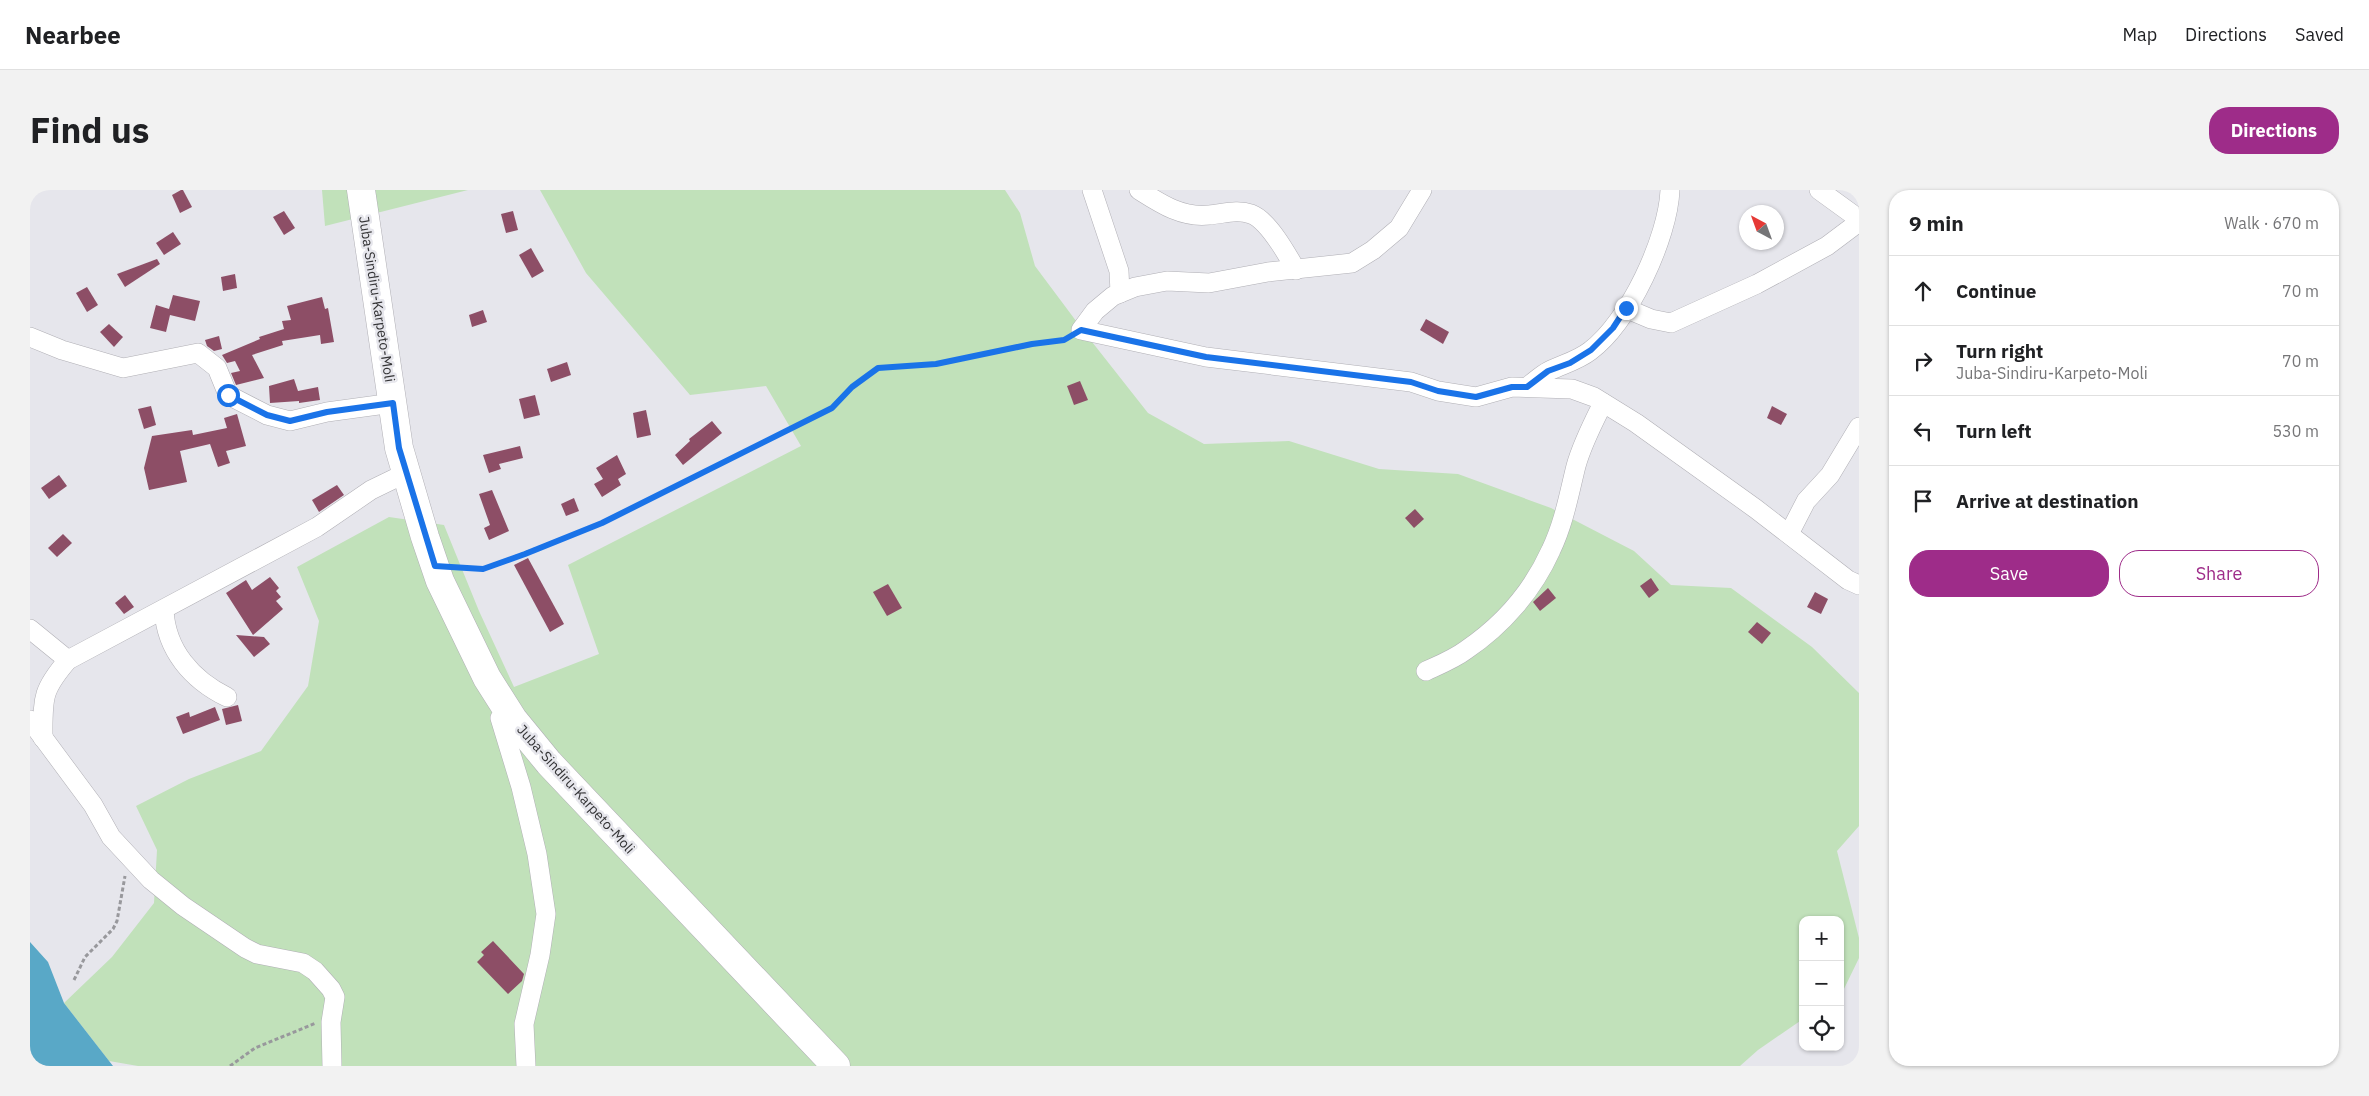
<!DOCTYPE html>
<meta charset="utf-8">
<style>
:root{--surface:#fff;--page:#f2f2f2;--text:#202124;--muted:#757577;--line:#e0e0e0;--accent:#9e2c89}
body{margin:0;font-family:"IBM Plex Sans",sans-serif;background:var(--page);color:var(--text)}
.controls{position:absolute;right:15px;bottom:15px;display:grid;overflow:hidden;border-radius:10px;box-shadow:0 1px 4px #0004}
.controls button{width:45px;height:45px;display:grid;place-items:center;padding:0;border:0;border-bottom:1px solid var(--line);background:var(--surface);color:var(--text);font:25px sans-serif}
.compass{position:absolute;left:1709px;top:15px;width:45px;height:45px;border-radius:50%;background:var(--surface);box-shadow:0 1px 4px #0004;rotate:319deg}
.stop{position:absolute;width:15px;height:15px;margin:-11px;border:4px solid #1a73e8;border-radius:50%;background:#fff}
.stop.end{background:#1a73e8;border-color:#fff;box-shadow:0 1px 5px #0008}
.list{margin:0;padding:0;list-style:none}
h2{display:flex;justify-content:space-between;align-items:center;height:65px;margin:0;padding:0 20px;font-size:21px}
h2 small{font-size:16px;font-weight:400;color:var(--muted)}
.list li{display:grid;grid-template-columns:32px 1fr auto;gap:15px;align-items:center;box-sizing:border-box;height:70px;padding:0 20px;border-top:1px solid var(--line)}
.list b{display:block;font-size:19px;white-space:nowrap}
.list p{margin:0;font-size:16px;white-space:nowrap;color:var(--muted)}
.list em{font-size:16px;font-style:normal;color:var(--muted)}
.actions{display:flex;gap:10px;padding:15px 20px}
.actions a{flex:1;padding:11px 0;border:1px solid var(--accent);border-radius:20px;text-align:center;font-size:18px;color:var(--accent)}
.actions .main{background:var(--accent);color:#fff}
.icon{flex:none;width:28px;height:28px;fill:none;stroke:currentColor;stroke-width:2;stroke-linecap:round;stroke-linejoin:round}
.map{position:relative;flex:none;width:1829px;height:876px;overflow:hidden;border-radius:20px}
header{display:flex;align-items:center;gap:30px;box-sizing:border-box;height:70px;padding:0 25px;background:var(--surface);border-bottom:1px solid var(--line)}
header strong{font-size:24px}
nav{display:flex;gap:28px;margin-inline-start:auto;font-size:18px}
.intro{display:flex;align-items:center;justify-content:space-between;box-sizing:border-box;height:120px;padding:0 30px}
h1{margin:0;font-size:35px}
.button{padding:12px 22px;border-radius:20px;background:var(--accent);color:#fff;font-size:18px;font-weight:700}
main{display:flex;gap:30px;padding:0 30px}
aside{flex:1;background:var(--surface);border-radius:20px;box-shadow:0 1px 4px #0004}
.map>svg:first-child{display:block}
</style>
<header>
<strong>Nearbee</strong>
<nav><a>Map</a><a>Directions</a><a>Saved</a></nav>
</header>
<div class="intro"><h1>Find us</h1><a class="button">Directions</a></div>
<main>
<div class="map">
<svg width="1829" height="876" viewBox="0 0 1829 876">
<rect width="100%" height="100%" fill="#e6e6ec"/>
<g fill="#c1e1ba">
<path d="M 292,0 L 438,0 L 295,36 Z"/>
<path d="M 510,0 L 975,0 L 990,23 L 1005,76 L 1055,143 L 1118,223 L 1174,254 L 1259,251 L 1349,279 L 1428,284 L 1521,318 L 1604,361 L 1641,395 L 1701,398 L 1782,457 L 1829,503 L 1829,636 L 1807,661 L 1829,748 L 1829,768 L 1812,803 L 1810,804 L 1810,730 L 1773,730 L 1773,829 L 1728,860 L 1710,876 L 108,876 L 79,871 L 34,813 L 82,767 L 124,713 L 127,660 L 106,616 L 159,589 L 231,561 L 278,496 L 289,431 L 267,377 L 359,327 L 414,335 L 449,421 L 484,497 L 569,464 L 538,375 L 771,256 L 736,196 L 660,205 L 556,83 Z"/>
</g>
<path fill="#59a8c7" d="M 0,752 L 18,772 L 34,813 L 83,876 L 0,876 Z"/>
<g fill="#8d4e66">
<path d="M 151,0 L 153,0 L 162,17 L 150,23 L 142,5 Z"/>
<path d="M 254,21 L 265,38 L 254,45 L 243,27 Z"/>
<path d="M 483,21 L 488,40 L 476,43 L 471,24 Z"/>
<path d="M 143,42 L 151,54 L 134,65 L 126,53 Z"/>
<path d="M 501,58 L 514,81 L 502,88 L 489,65 Z"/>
<path d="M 127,69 L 130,74 L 95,97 L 87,84 Z"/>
<path d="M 205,84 L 207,98 L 193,101 L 191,87 Z"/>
<path d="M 57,97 L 68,115 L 57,122 L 46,103 Z"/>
<path d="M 143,105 L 170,111 L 165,131 L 140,125 L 136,142 L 120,138 L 126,115 L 139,119 Z"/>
<path d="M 292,107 L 295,119 L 298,118 L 304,152 L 291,154 L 290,145 L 252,151 L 253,155 L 222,165 L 234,188 L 206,195 L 201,183 L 210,181 L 205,171 L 197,173 L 192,165 L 230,149 L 229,147 L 254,139 L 252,131 L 261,130 L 257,116 Z"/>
<path d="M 453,120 L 457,132 L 442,137 L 439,125 Z"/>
<path d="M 1396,129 L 1419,142 L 1413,154 L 1390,140 Z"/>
<path d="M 79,134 L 93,147 L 84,157 L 70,142 Z"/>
<path d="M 189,146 L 192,159 L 184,161 L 177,156 L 175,150 Z"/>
<path d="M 537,172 L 541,185 L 521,192 L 517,179 Z"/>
<path d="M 264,189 L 268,201 L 288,197 L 290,210 L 269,213 L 269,211 L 240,213 L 239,196 Z"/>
<path d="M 1050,191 L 1058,210 L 1044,215 L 1037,196 Z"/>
<path d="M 505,205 L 510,225 L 494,229 L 489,209 Z"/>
<path d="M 121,216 L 126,235 L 114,239 L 108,219 Z"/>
<path d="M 1742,216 L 1757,224 L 1751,235 L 1737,228 Z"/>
<path d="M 616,220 L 621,245 L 607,248 L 603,223 Z"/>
<path d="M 207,224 L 216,256 L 196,261 L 200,273 L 188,277 L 180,254 L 150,261 L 157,292 L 119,300 L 114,278 L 122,246 L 162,240 L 163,245 L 197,238 L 194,228 Z"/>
<path d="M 682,231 L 692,243 L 653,275 L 645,265 L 660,251 L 659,249 Z"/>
<path d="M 490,256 L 493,268 L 469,274 L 471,279 L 459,283 L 453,265 Z"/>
<path d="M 587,265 L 596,284 L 588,289 L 591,295 L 572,307 L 564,294 L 573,289 L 566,278 Z"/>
<path d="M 29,285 L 37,296 L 19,309 L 11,298 Z"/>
<path d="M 307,295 L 314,305 L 289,322 L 282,310 Z"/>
<path d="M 462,300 L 479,341 L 459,350 L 454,338 L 460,335 L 449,304 Z"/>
<path d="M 544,308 L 549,321 L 536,326 L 531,314 Z"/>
<path d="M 1385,319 L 1394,329 L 1384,338 L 1375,328 Z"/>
<path d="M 33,344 L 42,353 L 27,367 L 18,358 Z"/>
<path d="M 498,368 L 534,434 L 520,442 L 484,375 Z"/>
<path d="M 240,387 L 249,398 L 246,401 L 251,407 L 246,411 L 253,419 L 223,445 L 196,403 L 216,390 L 222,400 Z"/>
<path d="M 1621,388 L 1629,400 L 1619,408 L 1610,396 Z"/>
<path d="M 858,394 L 872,418 L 857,426 L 843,402 Z"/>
<path d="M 1518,398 L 1526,408 L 1510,421 L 1503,412 Z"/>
<path d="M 1785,402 L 1798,409 L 1791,424 L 1777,417 Z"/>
<path d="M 95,405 L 104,417 L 94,424 L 85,413 Z"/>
<path d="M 1727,432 L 1741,443 L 1732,454 L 1718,442 Z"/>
<path d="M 206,445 L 234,447 L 240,454 L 224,467 Z"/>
<path d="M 208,515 L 212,531 L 196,535 L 192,519 Z"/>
<path d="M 185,517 L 190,530 L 153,544 L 146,527 L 159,522 L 160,527 Z"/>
<path d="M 463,751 L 494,784 L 492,791 L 478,804 L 447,772 L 454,765 L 451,762 Z"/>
</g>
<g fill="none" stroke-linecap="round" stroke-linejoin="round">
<defs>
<g id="minor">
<path d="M 1062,0 L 1089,81 L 1090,103"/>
<path d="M 1109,0 C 1131,14 1152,28 1179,25 C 1193,24 1207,19 1221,24 C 1238,30 1257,64 1266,80"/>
<path d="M 1392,0 L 1369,38 L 1343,60 L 1322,73 L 1238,82 L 1179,93 L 1137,91 L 1105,97 L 1083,106 L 1065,121 L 1051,140 L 1176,167 L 1381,192 L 1408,201 L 1446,207 L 1482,197 L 1542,199 L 1564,207 L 1606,233 L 1726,319 L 1818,390 L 1829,395"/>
<path d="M 1789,0 L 1829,29"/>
<path d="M 1595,118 L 1621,129 L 1641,133 L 1727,94 L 1797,56 L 1829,32"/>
<path d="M 0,147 L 32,160 L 93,178 L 168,163 L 187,178 L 198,205 L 237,225 L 260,231 L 297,222 L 363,213"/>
<path d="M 1497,197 C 1504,192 1511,185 1519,181 C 1533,174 1547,171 1560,161 C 1599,132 1638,48 1640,0"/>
<path d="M 1759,344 L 1776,311 L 1800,285 L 1829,237"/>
<path d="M 134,420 C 136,460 162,490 197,507"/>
<path d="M 0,439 L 38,470"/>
<path d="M 1396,481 C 1409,475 1424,469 1436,460 C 1473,435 1503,400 1521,360 C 1534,333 1539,304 1546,276 C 1552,254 1563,233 1573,213"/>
<path d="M 470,528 L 491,597 L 507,664 L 516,724 L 510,765 L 494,834 L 496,876"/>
<path d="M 0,530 L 63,615 L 81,647 L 121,690 L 153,716 L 215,758 L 227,764 L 273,773 L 285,781 L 301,799 L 305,807 L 301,832 L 302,876"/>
<path d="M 13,548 C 13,509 11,501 38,470 L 287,337 L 341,300 L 376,283"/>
</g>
<path id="secondary" d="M 331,0 L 369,258 L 395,347 L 410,391 L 457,488 L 483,529 L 519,573 L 806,876"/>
</defs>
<use href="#minor" stroke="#b0afb5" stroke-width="20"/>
<use href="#secondary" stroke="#b0afb5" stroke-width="29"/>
<g stroke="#98989c" stroke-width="3" stroke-dasharray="4 2.5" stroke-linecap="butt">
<path d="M 428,378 L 453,379 L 572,333 L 802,218 L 822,197 L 848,178 L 906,174 L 1038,148"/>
<path d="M 44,790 L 55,767 L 83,739 L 87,731 L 95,686"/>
<path d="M 200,876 L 225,858 L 286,833"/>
</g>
<use href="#minor" stroke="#fff" stroke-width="19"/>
<use href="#secondary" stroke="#fff" stroke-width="28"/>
</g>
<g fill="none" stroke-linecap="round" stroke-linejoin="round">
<path stroke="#1a73e8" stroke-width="6" d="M 198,205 L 237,225 L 260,231 L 297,222 L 363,213 L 369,258 L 405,376 L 453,379 L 495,364 L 572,333 L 802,218 L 822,197 L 848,178 L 906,174 L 1002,154 L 1034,150 L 1051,140 L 1176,167 L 1381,192 L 1408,201 L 1446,207 L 1482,197 L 1497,197 L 1518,181 L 1540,173 L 1561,160 L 1583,138 L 1596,118"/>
</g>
<g text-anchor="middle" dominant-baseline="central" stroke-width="5" stroke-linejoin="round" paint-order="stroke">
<g font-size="14" fill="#343436" stroke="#e6e6ec">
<text transform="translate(347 109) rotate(81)">Juba-Sindiru-Karpeto-Moli</text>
<text transform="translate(546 599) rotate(48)">Juba-Sindiru-Karpeto-Moli</text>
</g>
</g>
</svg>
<div class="controls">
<button>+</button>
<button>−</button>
<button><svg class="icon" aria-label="locate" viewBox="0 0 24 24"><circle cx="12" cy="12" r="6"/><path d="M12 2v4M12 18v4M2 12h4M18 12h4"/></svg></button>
</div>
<svg class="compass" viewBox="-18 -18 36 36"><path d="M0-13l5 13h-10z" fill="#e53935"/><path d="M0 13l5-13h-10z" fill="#757577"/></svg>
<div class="stop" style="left:198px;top:205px"></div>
<div class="stop end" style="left:1596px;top:118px"></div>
</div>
<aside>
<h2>9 min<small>Walk · 670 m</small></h2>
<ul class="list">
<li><svg class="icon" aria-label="ahead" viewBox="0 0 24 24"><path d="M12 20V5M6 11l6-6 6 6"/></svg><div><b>Continue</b></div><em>70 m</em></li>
<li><svg class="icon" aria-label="right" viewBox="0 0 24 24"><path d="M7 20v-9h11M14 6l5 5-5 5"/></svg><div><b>Turn right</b><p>Juba-Sindiru-Karpeto-Moli</p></div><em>70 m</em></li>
<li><svg class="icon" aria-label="left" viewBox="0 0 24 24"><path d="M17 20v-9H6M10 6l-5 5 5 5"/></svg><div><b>Turn left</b></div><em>530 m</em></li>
<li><svg class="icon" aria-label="arrive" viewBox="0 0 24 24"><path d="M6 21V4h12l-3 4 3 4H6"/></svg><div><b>Arrive at destination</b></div></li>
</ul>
<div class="actions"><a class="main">Save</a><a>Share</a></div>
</aside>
</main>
